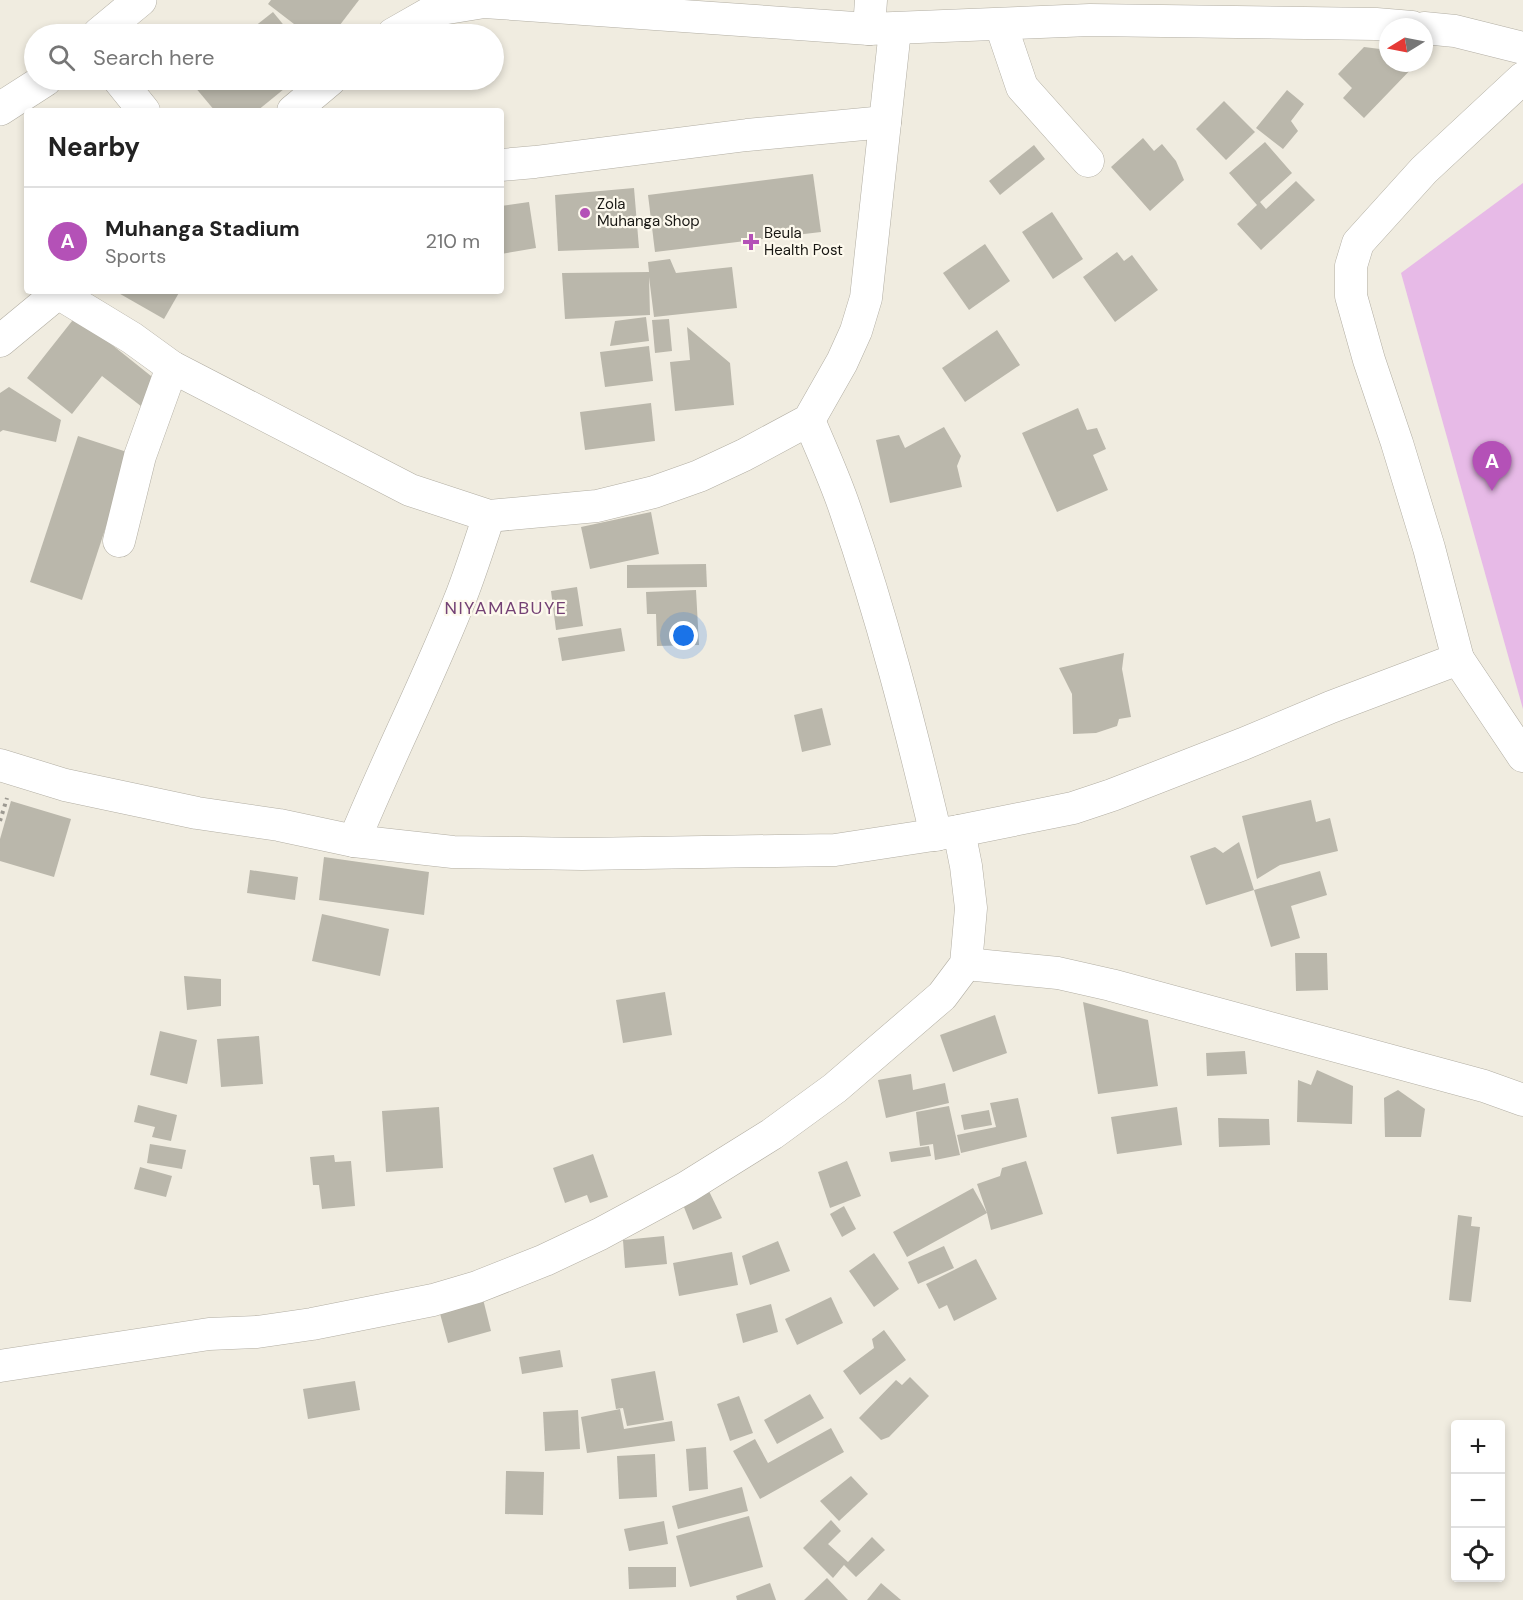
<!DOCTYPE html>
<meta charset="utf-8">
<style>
:root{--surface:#fff;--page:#f2f2f2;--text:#222;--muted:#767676;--line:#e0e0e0;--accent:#b451b7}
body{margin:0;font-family:"DM Sans",sans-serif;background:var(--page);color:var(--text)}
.controls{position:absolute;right:18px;bottom:18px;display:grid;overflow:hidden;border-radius:6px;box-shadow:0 3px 9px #0003}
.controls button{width:54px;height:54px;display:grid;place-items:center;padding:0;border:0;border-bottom:2px solid var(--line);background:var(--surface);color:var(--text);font:30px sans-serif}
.compass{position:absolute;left:1379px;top:18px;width:54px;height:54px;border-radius:50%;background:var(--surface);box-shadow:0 3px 9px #0003;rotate:260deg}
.you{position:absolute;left:684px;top:636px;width:21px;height:21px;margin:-15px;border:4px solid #fff;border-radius:50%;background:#1a73e8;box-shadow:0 0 0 9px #1a73e833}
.badge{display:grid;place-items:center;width:39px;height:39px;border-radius:50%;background:var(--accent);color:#fff;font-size:20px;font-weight:700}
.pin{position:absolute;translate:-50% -50px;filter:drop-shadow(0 2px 3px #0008)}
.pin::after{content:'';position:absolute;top:32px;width:21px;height:18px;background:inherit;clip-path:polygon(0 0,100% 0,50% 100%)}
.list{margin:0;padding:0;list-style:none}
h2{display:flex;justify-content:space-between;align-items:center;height:78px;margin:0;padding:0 24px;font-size:26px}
h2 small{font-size:20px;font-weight:400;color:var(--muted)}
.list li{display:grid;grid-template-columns:39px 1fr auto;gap:18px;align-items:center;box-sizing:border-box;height:108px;padding:0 24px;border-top:2px solid var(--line)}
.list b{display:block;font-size:22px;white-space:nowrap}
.list p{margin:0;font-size:20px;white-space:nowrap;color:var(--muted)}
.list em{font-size:20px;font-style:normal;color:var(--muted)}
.icon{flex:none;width:33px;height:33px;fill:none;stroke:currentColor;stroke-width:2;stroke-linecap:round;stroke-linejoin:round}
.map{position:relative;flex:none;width:1523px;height:1600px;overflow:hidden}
.search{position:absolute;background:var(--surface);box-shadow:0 3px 9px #0003;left:24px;top:24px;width:480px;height:66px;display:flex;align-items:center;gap:15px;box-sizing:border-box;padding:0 21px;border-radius:33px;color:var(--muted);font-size:22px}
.panel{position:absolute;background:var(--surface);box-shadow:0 3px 9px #0003;left:24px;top:108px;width:480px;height:186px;border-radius:6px}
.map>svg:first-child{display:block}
</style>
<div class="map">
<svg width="1523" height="1600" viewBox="0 0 1523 1600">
<rect width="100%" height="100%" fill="#f0ece0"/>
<path fill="#e7bae7" d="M 1523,183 L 1523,709 L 1401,273 Z"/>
<g fill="#bab7ab">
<path d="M 271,0 L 359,0 L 333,34 L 307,34 L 268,4 Z"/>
<path d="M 273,12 L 291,34 L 245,34 Z"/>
<path d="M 1364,47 L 1388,50 L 1388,63 L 1417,63 L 1364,118 L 1343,98 L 1352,88 L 1338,74 Z"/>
<path d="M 189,80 L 295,80 L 257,111 L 215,111 Z"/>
<path d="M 1287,90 L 1304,104 L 1291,121 L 1298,131 L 1283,149 L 1256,128 Z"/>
<path d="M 1224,101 L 1255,132 L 1226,160 L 1196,129 Z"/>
<path d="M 1143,138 L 1154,151 L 1162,144 L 1176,161 L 1184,180 L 1150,211 L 1111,167 Z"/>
<path d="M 1265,142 L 1292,173 L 1260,202 L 1266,209 L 1296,181 L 1315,200 L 1261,250 L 1237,224 L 1257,205 L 1229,173 Z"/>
<path d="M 1034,145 L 1045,159 L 1000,195 L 989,181 Z"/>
<path d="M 813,174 L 821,232 L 655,252 L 648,195 Z"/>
<path d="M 634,188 L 639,248 L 558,251 L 555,195 Z"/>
<path d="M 529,202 L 536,248 L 501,254 L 501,206 Z"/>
<path d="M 1052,212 L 1083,259 L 1053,279 L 1022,232 Z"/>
<path d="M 985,244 L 1010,281 L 969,310 L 943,273 Z"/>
<path d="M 1117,252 L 1124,261 L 1132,255 L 1158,290 L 1115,322 L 1083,277 Z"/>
<path d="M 670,259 L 676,273 L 732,267 L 737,308 L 654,317 L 649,277 L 650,315 L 565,319 L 562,273 L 649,272 L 648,262 Z"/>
<path d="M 115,291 L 180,291 L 164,319 Z"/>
<path d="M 76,316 L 156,380 L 146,410 L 102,376 L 72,414 L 27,378 Z"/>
<path d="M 646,317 L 649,341 L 610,346 L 615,321 Z"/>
<path d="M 669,319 L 672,351 L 655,353 L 652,320 Z"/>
<path d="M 687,327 L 730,363 L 734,405 L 675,411 L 670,362 L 690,360 Z"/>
<path d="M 997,330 L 1020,365 L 965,402 L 942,368 Z"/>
<path d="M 649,346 L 653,381 L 605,387 L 600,352 Z"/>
<path d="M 9,387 L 61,420 L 56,442 L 3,430 L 0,432 L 0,393 Z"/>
<path d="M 651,403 L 655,441 L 585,450 L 580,412 Z"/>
<path d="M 1078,408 L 1087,430 L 1097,428 L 1106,449 L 1093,455 L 1108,490 L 1057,512 L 1022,433 Z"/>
<path d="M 944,427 L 961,456 L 957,466 L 962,487 L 890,503 L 876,440 L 899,435 L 905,448 Z"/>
<path d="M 78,436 L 130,453 L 82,600 L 30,582 Z"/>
<path d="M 651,512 L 659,554 L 590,569 L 581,527 Z"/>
<path d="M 706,564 L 707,587 L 627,588 L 627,565 Z"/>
<path d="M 577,587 L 583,626 L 556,630 L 551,591 Z"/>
<path d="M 696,590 L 699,645 L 657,646 L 656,614 L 647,614 L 646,592 Z"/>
<path d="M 621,628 L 625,651 L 562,661 L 558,638 Z"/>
<path d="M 1124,653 L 1122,669 L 1131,717 L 1119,719 L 1117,726 L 1096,733 L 1073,734 L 1072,694 L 1059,668 Z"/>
<path d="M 822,708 L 831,745 L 802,752 L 794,715 Z"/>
<path d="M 1311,800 L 1316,822 L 1330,818 L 1338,851 L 1280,865 L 1257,879 L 1242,816 Z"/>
<path d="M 11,801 L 71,819 L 54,877 L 0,861 L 0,839 Z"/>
<path d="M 1239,842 L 1254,890 L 1206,905 L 1190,856 L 1215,847 L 1223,853 Z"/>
<path d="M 324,857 L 429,872 L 424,915 L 319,900 Z"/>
<path d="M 250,870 L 298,877 L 295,900 L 247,893 Z"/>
<path d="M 1320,871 L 1327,895 L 1291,906 L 1300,938 L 1271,947 L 1254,890 Z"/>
<path d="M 322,914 L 389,929 L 380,976 L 312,961 Z"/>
<path d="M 1295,953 L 1327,953 L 1328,990 L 1296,991 Z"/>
<path d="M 184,976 L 221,979 L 221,1006 L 187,1010 Z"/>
<path d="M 665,992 L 672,1035 L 623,1043 L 616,1000 Z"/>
<path d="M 1083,1002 L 1148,1020 L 1158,1086 L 1098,1094 Z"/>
<path d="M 995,1015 L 1007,1053 L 953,1072 L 940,1035 Z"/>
<path d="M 160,1031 L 197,1040 L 187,1084 L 150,1075 Z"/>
<path d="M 259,1036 L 263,1084 L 221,1087 L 217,1039 Z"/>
<path d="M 1245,1051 L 1247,1074 L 1207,1076 L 1206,1053 Z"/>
<path d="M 1317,1070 L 1353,1086 L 1352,1124 L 1297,1122 L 1298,1080 L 1311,1085 Z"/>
<path d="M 911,1074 L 913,1090 L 945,1083 L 949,1103 L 886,1118 L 878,1080 Z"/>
<path d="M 1398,1090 L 1425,1109 L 1421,1137 L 1385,1137 L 1384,1098 Z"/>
<path d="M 1018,1098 L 1027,1137 L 961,1153 L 957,1135 L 996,1127 L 990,1103 Z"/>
<path d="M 138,1105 L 177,1115 L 171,1141 L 152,1137 L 155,1127 L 134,1122 Z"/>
<path d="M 949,1106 L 960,1155 L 935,1160 L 933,1144 L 920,1146 L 916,1112 Z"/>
<path d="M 439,1107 L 443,1168 L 386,1172 L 382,1111 Z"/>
<path d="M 1177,1107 L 1182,1145 L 1117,1154 L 1111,1117 Z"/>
<path d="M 989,1110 L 992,1125 L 964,1130 L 961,1115 Z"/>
<path d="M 1218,1118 L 1269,1119 L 1270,1145 L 1219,1147 Z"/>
<path d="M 150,1144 L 186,1150 L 182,1169 L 147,1163 Z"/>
<path d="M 929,1146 L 931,1156 L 891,1162 L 889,1152 Z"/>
<path d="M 593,1154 L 608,1197 L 590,1203 L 587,1195 L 565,1203 L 553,1168 Z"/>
<path d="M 334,1155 L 335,1162 L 351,1161 L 355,1206 L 322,1209 L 319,1185 L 313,1185 L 310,1157 Z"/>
<path d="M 847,1161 L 861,1196 L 830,1208 L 818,1172 Z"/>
<path d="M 1026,1161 L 1043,1214 L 991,1230 L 987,1213 L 907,1257 L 893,1232 L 973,1188 L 987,1213 L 977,1184 L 1000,1176 L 1002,1168 Z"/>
<path d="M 140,1167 L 172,1176 L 166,1197 L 134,1189 Z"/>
<path d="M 706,1185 L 722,1218 L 693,1230 L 680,1197 Z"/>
<path d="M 844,1206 L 856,1229 L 842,1237 L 830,1214 Z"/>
<path d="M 1458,1215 L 1472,1217 L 1471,1226 L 1480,1227 L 1471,1302 L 1449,1300 Z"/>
<path d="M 664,1236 L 667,1264 L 625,1268 L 623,1240 Z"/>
<path d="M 778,1241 L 790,1271 L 750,1285 L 742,1256 Z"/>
<path d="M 944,1246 L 954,1268 L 918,1284 L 908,1262 Z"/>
<path d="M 732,1252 L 738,1285 L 679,1296 L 673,1263 Z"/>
<path d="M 874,1253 L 899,1289 L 874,1307 L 849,1271 Z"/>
<path d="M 976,1259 L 997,1299 L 954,1321 L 947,1305 L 939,1309 L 926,1284 Z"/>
<path d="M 831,1297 L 843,1323 L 797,1345 L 785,1319 Z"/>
<path d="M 483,1299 L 491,1331 L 448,1343 L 439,1310 Z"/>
<path d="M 771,1304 L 778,1332 L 743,1343 L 736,1314 Z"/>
<path d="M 884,1330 L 906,1360 L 860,1395 L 843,1371 L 874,1348 L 872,1339 Z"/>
<path d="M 560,1350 L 563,1367 L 522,1374 L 519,1357 Z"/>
<path d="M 655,1371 L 664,1420 L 627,1426 L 623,1408 L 616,1409 L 611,1379 Z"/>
<path d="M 910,1377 L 929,1396 L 889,1437 L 881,1440 L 859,1418 L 896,1380 L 902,1385 Z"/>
<path d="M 355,1381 L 360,1410 L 308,1419 L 303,1389 Z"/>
<path d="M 810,1394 L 824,1418 L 777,1444 L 764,1420 Z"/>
<path d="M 739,1396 L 753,1433 L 730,1441 L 717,1404 Z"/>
<path d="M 620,1409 L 624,1429 L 672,1421 L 675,1441 L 587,1453 L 581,1417 Z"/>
<path d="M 578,1410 L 580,1449 L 545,1451 L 543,1412 Z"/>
<path d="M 831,1428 L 844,1452 L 760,1499 L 733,1451 L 755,1439 L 768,1463 Z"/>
<path d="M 706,1447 L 708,1489 L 689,1491 L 686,1449 Z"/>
<path d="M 655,1454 L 657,1497 L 619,1499 L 617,1456 Z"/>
<path d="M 506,1471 L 544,1472 L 543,1515 L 505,1514 Z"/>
<path d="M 851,1476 L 868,1494 L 839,1521 L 820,1501 Z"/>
<path d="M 742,1487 L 748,1511 L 678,1529 L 672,1506 Z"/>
<path d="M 749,1516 L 763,1567 L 690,1587 L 676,1536 Z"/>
<path d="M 831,1520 L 841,1531 L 828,1544 L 848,1562 L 872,1537 L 885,1550 L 856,1577 L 844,1565 L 833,1578 L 803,1548 Z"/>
<path d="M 664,1521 L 668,1544 L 629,1551 L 624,1529 Z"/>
<path d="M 628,1567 L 676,1567 L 676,1587 L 629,1589 Z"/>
<path d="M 827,1578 L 848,1600 L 804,1600 Z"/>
<path d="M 770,1583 L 776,1600 L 737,1600 L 736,1596 Z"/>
<path d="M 881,1583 L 901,1600 L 867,1600 Z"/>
</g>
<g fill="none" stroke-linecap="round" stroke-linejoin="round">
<defs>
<g id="minor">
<path d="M 1001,25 L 1022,87 L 1088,161"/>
<path d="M 1424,28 L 1455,31 L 1523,48"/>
<path d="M 869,29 L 871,0"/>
<path d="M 393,34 L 435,10 L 484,2 L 869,29 L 1090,20 L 1376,24 L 1412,27"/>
<path d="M 119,80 L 144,111"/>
<path d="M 293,111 L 330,80"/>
<path d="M 501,165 L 535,162 L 747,135 L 885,122"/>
<path d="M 0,341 L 58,293 L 132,338 L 172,367 L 410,490 L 489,516 L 597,506 L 654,492 L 699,476 L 744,455 L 809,420 L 842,362 L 856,331 L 866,298 L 895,30"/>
<path d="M 809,420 C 821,449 835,479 845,509 C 882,616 910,725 936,835"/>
<path d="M 119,541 L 140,456 L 172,367"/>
<path d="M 1458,659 L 1523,756"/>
<path d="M 0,765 L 65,785 L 197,813 L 279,825 L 354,841 L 453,852 L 582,854 L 835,850 L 959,831 L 1073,808 L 1112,795 L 1243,744 L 1331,707 L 1458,659 L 1429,548 L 1397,443 L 1369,360 L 1351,296 L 1351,266 L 1358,243 L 1424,170 L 1523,78"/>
<path d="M 354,841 C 388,758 429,678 462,594 C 472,568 480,542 489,516"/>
<path d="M 966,964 L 1058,973 L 1111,985 L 1484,1086 L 1523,1100"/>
<path d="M 0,1366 L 209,1334 L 257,1332 L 312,1324 L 433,1300 L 477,1287 L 545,1260 L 600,1234 L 687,1187 L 772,1134 L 835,1088 L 942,996 L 966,964 L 971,908 L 966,866 L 959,831"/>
</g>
<g id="trunk">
<path d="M 99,34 L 140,0"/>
<path d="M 0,109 L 45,80"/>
</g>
</defs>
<use href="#minor" stroke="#b2aea3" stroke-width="33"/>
<use href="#trunk" stroke="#b2aea3" stroke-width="34"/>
<path stroke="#9c9991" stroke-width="4" stroke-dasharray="3 4.5" stroke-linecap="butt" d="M 0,821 L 7,798"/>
<use href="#minor" stroke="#fff" stroke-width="32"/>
<use href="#trunk" stroke="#fff" stroke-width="33"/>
</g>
<g fill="#b451b7" stroke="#fdf9ed" stroke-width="2">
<circle cx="585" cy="213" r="6"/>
<path d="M748 233h6v6h6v6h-6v6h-6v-6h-6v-6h6z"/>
</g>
<g text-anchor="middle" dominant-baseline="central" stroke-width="4.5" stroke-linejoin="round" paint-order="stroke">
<g font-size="15" fill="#181713" stroke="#fdf9ed" text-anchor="start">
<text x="597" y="204">Zola<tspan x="597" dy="17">Muhanga Shop</tspan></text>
<text x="764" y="233">Beula<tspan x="764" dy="17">Health Post</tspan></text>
</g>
<g font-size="18" letter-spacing="1.5" fill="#744275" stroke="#fdf9ed">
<text x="506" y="608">NIYAMABUYE</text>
</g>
</g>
</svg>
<div class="controls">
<button>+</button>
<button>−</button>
<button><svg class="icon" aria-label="locate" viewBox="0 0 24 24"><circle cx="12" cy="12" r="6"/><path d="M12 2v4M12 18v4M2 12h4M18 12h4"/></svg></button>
</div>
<svg class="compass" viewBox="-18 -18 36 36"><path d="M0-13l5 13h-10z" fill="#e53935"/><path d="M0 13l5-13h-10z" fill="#767676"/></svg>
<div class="you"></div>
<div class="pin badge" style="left:1492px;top:491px">A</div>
<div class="search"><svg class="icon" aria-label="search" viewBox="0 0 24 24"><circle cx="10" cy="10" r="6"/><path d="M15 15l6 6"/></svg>Search here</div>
<section class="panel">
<h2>Nearby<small></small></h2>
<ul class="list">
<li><span class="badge">A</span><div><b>Muhanga Stadium</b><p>Sports</p></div><em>210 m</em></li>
</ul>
</section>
</div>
